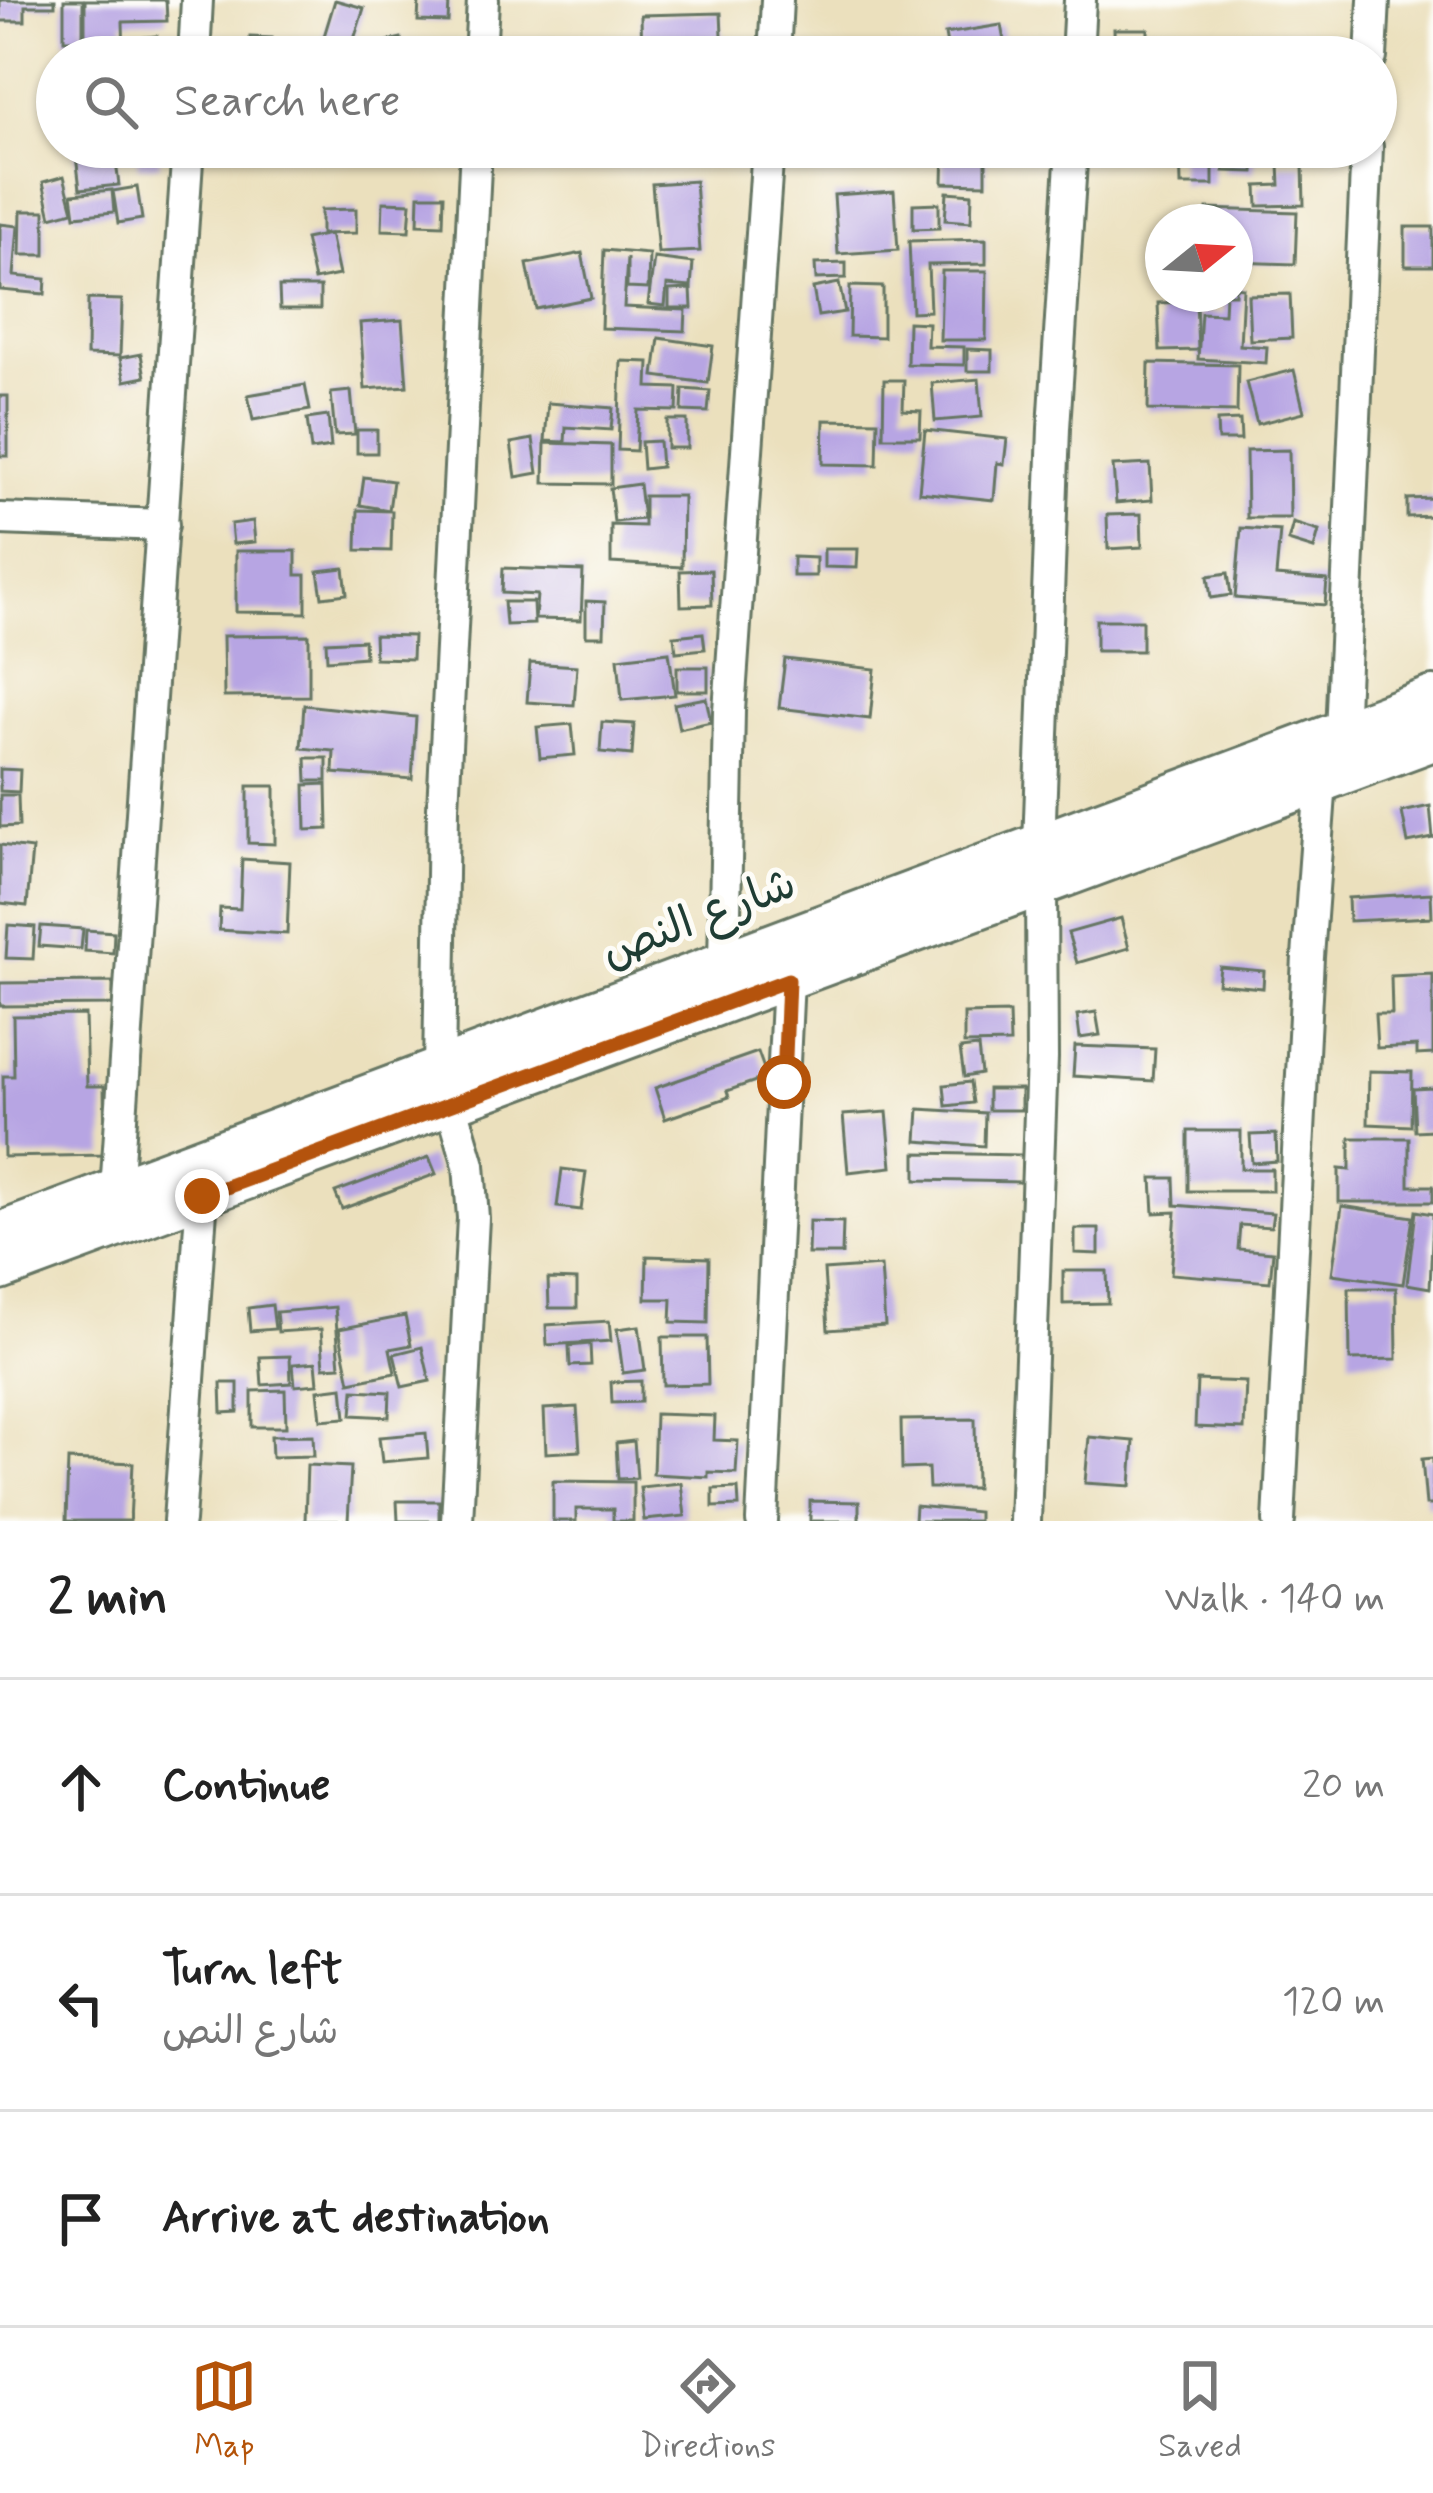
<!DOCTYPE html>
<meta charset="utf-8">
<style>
:root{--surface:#fff;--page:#f6f6f6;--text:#222;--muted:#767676;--line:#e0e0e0;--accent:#b45309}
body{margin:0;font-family:Mynerve,"Playpen Sans Arabic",sans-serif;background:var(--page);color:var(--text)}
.compass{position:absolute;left:1145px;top:204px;width:108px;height:108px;border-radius:50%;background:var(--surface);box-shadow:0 3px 9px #0004;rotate:72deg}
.stop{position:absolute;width:36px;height:36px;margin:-27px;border:9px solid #b45309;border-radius:50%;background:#fff}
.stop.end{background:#b45309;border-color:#fff;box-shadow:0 3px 12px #0008}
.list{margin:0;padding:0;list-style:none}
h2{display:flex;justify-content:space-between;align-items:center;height:156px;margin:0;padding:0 48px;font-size:51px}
h2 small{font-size:39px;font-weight:400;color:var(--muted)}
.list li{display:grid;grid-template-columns:78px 1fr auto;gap:36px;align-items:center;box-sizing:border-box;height:216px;padding:0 48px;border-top:3px solid var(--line)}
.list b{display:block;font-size:45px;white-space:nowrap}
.list p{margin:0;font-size:39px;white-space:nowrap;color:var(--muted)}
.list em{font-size:39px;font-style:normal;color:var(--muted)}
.icon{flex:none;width:66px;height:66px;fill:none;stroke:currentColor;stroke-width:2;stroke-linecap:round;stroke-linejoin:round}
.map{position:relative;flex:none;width:1433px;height:1521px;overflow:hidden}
.search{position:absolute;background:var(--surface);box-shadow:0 3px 9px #0004;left:36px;right:36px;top:36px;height:132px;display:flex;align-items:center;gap:30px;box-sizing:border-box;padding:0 42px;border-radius:66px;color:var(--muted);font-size:45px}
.sheet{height:804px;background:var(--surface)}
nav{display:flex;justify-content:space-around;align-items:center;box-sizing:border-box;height:168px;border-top:3px solid var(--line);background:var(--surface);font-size:33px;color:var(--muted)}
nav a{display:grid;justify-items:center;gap:6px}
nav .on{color:var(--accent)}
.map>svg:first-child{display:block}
</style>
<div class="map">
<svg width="1433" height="1521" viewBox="0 0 1433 1521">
<rect width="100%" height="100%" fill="#fdfcf7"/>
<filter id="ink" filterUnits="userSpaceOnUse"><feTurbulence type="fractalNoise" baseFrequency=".00833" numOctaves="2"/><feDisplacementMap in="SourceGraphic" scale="24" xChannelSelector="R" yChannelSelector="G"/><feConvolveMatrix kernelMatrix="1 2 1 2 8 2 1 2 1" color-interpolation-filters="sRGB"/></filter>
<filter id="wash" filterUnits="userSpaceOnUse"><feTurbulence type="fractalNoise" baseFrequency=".004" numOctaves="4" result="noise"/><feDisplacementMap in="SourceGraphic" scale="48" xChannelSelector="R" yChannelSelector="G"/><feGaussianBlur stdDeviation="2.7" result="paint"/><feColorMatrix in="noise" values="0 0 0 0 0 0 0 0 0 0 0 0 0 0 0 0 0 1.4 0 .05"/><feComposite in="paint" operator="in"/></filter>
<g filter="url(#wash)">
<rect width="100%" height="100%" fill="#ebe0bd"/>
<g id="blocks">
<g fill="#b7a5e3">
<path d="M 0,0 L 55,0 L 55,6 L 25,6 L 25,21 L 0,21 Z"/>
<rect x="64" y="0" width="19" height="40"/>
<path d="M 85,0 L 166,0 L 167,21 L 123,22 L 124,55 L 85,55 Z"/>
<path d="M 335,0 L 364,8 L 349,55 L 321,46 Z"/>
<path d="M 419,1 L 449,2 L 448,22 L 418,21 Z"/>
<path d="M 721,13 L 723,57 L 642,57 L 641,15 Z"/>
<path d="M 1001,25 L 1007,57 L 949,57 L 945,34 Z"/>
<path d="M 1114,29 L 1148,29 L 1148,57 L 1115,57 Z"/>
<path d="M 157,36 L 159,55 L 128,57 L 126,39 Z"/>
<path d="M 250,37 L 272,38 L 271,57 L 250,57 Z"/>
<path d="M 401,38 L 406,57 L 374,57 L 371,45 Z"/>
<rect x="540" y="38" width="67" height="19"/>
<path d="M 1246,45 L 1326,48 L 1326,57 L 1246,57 Z"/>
<path d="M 75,147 L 114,147 L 119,185 L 80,189 Z"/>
<path d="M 136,147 L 158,147 L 160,165 L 138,167 Z"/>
<path d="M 366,147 L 405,147 L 405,157 L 365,156 Z"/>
<path d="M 944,147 L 986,147 L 986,184 L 943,183 Z"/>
<path d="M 1180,147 L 1213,147 L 1213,185 L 1181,185 Z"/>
<path d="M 1225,147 L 1256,147 L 1254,172 L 1224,171 Z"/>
<path d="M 1279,165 L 1303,165 L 1304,205 L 1258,206 L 1257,186 L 1280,185 Z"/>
<path d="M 64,176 L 73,211 L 51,217 L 43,182 Z"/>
<path d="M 695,181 L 700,251 L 658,253 L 652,184 Z"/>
<path d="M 137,187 L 142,219 L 118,223 L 113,191 Z"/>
<path d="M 112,190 L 114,212 L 75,216 L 72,194 Z"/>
<path d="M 894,191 L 898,250 L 838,254 L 834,195 Z"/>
<path d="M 947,192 L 972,194 L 971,222 L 945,220 Z"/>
<path d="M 419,195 L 444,195 L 443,225 L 418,224 Z"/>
<path d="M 383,202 L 411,203 L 409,231 L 382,230 Z"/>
<path d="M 939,203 L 939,228 L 913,229 L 913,204 Z"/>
<path d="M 356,209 L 356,233 L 321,234 L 321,210 Z"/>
<path d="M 1207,209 L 1297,212 L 1295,264 L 1235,262 L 1235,222 L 1206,222 Z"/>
<path d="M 21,211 L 45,211 L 45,255 L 20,255 Z"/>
<path d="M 0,224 L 18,226 L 14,276 L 46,279 L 45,294 L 0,290 Z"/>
<rect x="1405" y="227" width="28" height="39"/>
<path d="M 330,234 L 339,275 L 314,280 L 305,239 Z"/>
<path d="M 986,239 L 986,264 L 928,265 L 930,311 L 912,312 L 909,241 Z"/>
<path d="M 604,250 L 649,254 L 648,289 L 627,288 L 627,258 L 624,307 L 686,310 L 685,331 L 601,328 Z"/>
<path d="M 582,253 L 591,298 L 536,309 L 527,264 Z"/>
<path d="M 654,258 L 693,263 L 691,287 L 667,285 L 665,306 L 648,304 Z"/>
<path d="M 846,263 L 846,278 L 816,279 L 815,264 Z"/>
<path d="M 942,271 L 987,271 L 986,340 L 940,340 Z"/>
<path d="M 839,283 L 845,312 L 818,316 L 813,288 Z"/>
<path d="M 850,286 L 883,287 L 883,337 L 849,336 Z"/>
<path d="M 279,287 L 320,287 L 320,309 L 280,309 Z"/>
<path d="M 1235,287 L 1243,288 L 1240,345 L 1267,347 L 1266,363 L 1198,359 L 1201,313 L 1224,314 L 1225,294 L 1235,294 Z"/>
<path d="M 691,289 L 692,308 L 669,308 L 669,290 Z"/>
<path d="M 1290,294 L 1292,338 L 1250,340 L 1248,295 Z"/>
<path d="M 88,299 L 122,300 L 120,356 L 87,355 Z"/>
<path d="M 1196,302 L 1198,350 L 1160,351 L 1158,303 Z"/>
<path d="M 402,320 L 407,386 L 365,389 L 360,323 Z"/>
<path d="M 908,322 L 928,323 L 927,346 L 964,347 L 964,365 L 907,364 Z"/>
<path d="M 659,338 L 713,346 L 708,383 L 654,376 Z"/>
<path d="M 967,349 L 992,350 L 992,371 L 967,371 Z"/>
<path d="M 141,354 L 145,377 L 125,381 L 120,358 Z"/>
<path d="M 621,361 L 649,362 L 648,387 L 678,388 L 677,411 L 638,410 L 636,451 L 618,450 Z"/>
<path d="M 1149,363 L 1238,365 L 1237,412 L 1148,410 Z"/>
<path d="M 1294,370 L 1304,412 L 1257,424 L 1246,382 Z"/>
<path d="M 979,379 L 982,417 L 935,421 L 932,383 Z"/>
<path d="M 884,380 L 904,380 L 903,410 L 921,411 L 920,437 L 883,437 Z"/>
<path d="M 305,385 L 310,410 L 253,420 L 248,395 Z"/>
<path d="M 683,389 L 710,391 L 708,412 L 682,411 Z"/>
<path d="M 351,391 L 355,434 L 335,435 L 331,393 Z"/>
<rect x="0" y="396" width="8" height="60"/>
<path d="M 548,403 L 613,408 L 611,430 L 566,427 L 565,442 L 545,441 Z"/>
<path d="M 328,416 L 331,447 L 311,450 L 307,419 Z"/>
<rect x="667" y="420" width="20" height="28"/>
<path d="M 824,420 L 878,421 L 877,465 L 823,464 Z"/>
<path d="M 1240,420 L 1241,440 L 1218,440 L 1217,421 Z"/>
<rect x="357" y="430" width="20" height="23"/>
<path d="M 925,430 L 1007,439 L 1004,464 L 997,463 L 994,500 L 919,492 Z"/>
<path d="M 533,439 L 538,473 L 516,477 L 511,443 Z"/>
<path d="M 659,441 L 661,467 L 643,469 L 641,442 Z"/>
<path d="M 545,443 L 611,445 L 611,484 L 544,483 Z"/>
<path d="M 1289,450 L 1290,518 L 1247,518 L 1246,451 Z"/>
<path d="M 1150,464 L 1152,500 L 1116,503 L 1113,466 Z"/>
<path d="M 364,477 L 393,481 L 389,510 L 360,505 Z"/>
<path d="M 639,484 L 643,519 L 614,522 L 610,488 Z"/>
<path d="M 644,496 L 683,496 L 682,567 L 611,563 L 611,525 L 644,526 Z"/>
<path d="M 1433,498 L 1433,516 L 1407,517 L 1407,499 Z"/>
<path d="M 358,510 L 392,511 L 391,551 L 357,550 Z"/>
<path d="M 1141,514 L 1142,547 L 1108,549 L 1107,515 Z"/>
<path d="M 253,521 L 255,542 L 233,544 L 231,524 Z"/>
<path d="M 1293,523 L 1319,531 L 1314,549 L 1288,541 Z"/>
<path d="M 1241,528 L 1280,531 L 1276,576 L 1327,580 L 1325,605 L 1235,598 Z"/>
<path d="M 824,549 L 858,549 L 857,568 L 824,567 Z"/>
<path d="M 236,551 L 296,551 L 296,575 L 306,575 L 306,613 L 236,612 Z"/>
<path d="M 793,557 L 816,558 L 816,576 L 793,576 Z"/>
<path d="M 344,568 L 347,594 L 322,597 L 318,571 Z"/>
<path d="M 503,568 L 583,571 L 581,620 L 535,619 L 537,595 L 502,593 Z"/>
<path d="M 711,570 L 712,605 L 681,606 L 680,571 Z"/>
<path d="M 1228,573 L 1231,595 L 1211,598 L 1208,576 Z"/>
<path d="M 586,601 L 605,602 L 604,636 L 586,636 Z"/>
<path d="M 504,602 L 533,602 L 534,624 L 506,625 Z"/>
<rect x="1096" y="620" width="46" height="31"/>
<path d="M 703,633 L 705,649 L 676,652 L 674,636 Z"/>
<path d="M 309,635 L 309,696 L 224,697 L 223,636 Z"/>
<path d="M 374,635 L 413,636 L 412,659 L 375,658 Z"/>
<path d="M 364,640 L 365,657 L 327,660 L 326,642 Z"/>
<path d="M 669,652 L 675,695 L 622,700 L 618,658 Z"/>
<path d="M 785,659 L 875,669 L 870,719 L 779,708 Z"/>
<path d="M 530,663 L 577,666 L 574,705 L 527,702 Z"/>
<rect x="677" y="667" width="31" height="24"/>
<path d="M 706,698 L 711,722 L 679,729 L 674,704 Z"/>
<path d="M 304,705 L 416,717 L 412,779 L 333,773 L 334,751 L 301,748 Z"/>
<path d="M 602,722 L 634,724 L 632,755 L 600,752 Z"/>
<path d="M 572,724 L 575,755 L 540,758 L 537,727 Z"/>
<path d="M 306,758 L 327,758 L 327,781 L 307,781 Z"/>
<path d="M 0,769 L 20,770 L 19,792 L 0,791 Z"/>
<path d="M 327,784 L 328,829 L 306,830 L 305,785 Z"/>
<path d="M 248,786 L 275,786 L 275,844 L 248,843 Z"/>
<path d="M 0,795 L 18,795 L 19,826 L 0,827 Z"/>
<path d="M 1430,806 L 1433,838 L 1408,843 L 1402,812 Z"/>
<path d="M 0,845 L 32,849 L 27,906 L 0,903 Z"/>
<path d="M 242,859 L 290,862 L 287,934 L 219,930 L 220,908 L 240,909 Z"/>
<path d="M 1431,893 L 1432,917 L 1349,921 L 1348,898 Z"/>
<path d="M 1121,918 L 1129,948 L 1077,963 L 1068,933 Z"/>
<path d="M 8,925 L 35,927 L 33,959 L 6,958 Z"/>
<path d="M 41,926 L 83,929 L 81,949 L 39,946 Z"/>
<path d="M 86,930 L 114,932 L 113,953 L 85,951 Z"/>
<path d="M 1220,967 L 1264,971 L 1263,988 L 1218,984 Z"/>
<path d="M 1433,974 L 1433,1054 L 1417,1055 L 1417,1046 L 1377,1048 L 1375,1014 L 1392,1014 L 1391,976 Z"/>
<path d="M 113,982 L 113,1005 L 0,1006 L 0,983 Z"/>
<path d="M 1096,1012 L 1100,1035 L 1080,1038 L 1077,1015 Z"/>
<path d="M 1009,1013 L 1010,1043 L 964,1044 L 964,1014 Z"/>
<path d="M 85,1015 L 87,1086 L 104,1086 L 105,1155 L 4,1157 L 3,1076 L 14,1076 L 13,1016 Z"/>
<path d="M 1075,1046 L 1155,1049 L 1153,1081 L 1073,1076 Z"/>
<path d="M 978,1047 L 981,1074 L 964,1077 L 960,1049 Z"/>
<path d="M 758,1052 L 767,1077 L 727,1091 L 729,1097 L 665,1119 L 655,1088 Z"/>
<path d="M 1369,1071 L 1412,1072 L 1411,1126 L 1368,1124 Z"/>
<path d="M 970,1082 L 973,1103 L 946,1106 L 944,1085 Z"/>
<path d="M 1433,1088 L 1433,1130 L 1415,1131 L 1413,1089 Z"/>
<rect x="988" y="1089" width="33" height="21"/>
<path d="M 919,1109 L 985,1113 L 984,1146 L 917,1141 Z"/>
<path d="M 887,1112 L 892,1167 L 848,1172 L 843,1115 Z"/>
<path d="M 1188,1131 L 1241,1131 L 1241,1169 L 1272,1169 L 1272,1191 L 1188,1191 Z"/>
<path d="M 1276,1134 L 1277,1161 L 1252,1163 L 1250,1135 Z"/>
<path d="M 1350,1138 L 1409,1138 L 1409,1186 L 1433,1186 L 1433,1202 L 1339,1202 L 1339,1169 L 1350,1170 Z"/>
<path d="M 916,1153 L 1022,1155 L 1022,1182 L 916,1180 Z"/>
<path d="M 429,1157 L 436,1174 L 342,1209 L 335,1192 Z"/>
<path d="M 562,1169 L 586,1172 L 581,1210 L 557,1207 Z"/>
<path d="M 1152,1178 L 1174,1178 L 1175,1205 L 1273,1213 L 1271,1227 L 1240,1225 L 1238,1249 L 1273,1252 L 1270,1282 L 1171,1274 L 1176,1212 L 1154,1213 Z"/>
<path d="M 1342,1206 L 1413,1217 L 1403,1284 L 1332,1274 Z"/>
<path d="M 1416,1211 L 1433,1214 L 1430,1288 L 1407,1284 Z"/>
<path d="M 809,1221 L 843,1222 L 842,1254 L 808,1254 Z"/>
<path d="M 1075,1229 L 1099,1229 L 1099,1254 L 1075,1253 Z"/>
<path d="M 647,1256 L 709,1258 L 708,1323 L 671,1322 L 672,1299 L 646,1299 Z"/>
<path d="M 881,1266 L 885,1326 L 828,1330 L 824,1270 Z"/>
<path d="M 1063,1271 L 1107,1271 L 1108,1303 L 1063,1304 Z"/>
<path d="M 548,1279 L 577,1280 L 577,1308 L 549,1308 Z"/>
<path d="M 1349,1288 L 1396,1288 L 1397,1359 L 1350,1360 Z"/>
<path d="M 272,1305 L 275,1329 L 250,1331 L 248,1308 Z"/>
<path d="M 335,1307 L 340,1366 L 324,1367 L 321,1329 L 278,1332 L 276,1312 Z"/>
<path d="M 405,1316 L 411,1345 L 390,1349 L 395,1373 L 350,1382 L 339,1329 Z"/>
<path d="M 609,1321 L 611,1341 L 547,1345 L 546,1325 Z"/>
<path d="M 639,1326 L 645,1370 L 623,1373 L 617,1329 Z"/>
<path d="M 662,1337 L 707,1337 L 708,1384 L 663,1385 Z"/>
<path d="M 590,1344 L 591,1365 L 570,1366 L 569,1346 Z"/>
<path d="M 422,1347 L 430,1381 L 402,1387 L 394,1354 Z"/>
<path d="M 290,1356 L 291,1383 L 262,1385 L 260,1357 Z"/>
<path d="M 316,1362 L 318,1384 L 295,1386 L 293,1364 Z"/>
<path d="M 1197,1380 L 1246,1382 L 1244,1429 L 1195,1427 Z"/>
<path d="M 641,1381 L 641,1402 L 612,1403 L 611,1382 Z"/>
<path d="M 221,1383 L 238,1383 L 238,1412 L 222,1413 Z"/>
<path d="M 343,1387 L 346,1418 L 321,1420 L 318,1390 Z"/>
<path d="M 285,1390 L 286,1427 L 252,1427 L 252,1391 Z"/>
<path d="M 354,1390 L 390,1392 L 389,1417 L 352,1415 Z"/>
<path d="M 577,1407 L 580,1451 L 546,1453 L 544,1409 Z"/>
<path d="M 655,1414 L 715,1416 L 714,1440 L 738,1441 L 736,1473 L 708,1472 L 708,1477 L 653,1474 Z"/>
<path d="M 975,1419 L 976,1488 L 929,1488 L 928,1468 L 902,1469 L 901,1420 Z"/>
<path d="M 426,1433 L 428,1458 L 382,1462 L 379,1437 Z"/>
<path d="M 313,1435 L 314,1456 L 272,1457 L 271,1436 Z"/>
<path d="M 1089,1437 L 1134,1441 L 1131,1486 L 1085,1483 Z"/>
<path d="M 634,1441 L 637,1478 L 618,1479 L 616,1443 Z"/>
<path d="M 1433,1458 L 1433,1505 L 1426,1505 L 1422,1459 Z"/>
<path d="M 68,1460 L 133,1463 L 130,1521 L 66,1521 Z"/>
<path d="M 307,1465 L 351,1467 L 348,1521 L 305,1521 Z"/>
<path d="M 553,1481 L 633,1482 L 633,1521 L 613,1521 L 613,1509 L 576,1509 L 576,1521 L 553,1521 Z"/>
<path d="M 681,1483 L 685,1516 L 644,1520 L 640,1487 Z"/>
<path d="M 738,1488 L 739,1506 L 713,1507 L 713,1489 Z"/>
<path d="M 397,1501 L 439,1501 L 439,1521 L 398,1521 Z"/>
<path d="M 810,1501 L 859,1502 L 859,1521 L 810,1521 Z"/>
<path d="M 915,1506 L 978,1512 L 978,1521 L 914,1521 Z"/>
</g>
</g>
</g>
<g filter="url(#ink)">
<use href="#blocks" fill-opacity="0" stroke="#667664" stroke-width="3"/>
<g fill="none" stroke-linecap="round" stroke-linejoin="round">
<defs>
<g id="minor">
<path d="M 194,57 L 197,0"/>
<path d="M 480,57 L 483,0"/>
<path d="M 774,57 L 777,0"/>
<path d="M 1077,57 L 1080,0"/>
<path d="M 1371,57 L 1374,0"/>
<path d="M 0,519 L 163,525"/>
<path d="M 1341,733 L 1367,147"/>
<path d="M 1039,846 L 1054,428 L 1072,147"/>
<path d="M 724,963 L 729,711 L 768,147"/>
<path d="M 439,1073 L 443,808 L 476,147"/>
<path d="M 451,1103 L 469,1165 L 473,1218 L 457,1521"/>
<path d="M 116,1191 L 188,147"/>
<path d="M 179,1521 L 202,1196"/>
<path d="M 762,1521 L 788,979"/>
<path d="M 1025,1521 L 1042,1058 L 1041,885"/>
<path d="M 1279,1521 L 1308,957 L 1321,781"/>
</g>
<g id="secondary">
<path d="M 0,1234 L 1433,698"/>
<path d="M 0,1269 L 1433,739"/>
</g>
</defs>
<use href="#minor" stroke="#667664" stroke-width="36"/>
<use href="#secondary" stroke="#667664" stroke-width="48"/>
<use href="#minor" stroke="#fff" stroke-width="30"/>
<use href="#secondary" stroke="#fff" stroke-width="42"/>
</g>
</g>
<g fill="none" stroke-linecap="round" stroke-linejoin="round" filter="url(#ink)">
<path stroke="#b45309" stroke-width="15" d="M 202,1196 L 788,980 L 784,1082"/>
</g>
<g text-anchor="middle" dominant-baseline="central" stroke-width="10" stroke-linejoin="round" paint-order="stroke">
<g font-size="45" fill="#1f3d34" stroke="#fdfcf7">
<text transform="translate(699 919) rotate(-21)">شارع النص</text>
</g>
</g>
</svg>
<svg class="compass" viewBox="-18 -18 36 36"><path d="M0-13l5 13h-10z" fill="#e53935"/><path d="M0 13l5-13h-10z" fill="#767676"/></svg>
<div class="stop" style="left:784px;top:1082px"></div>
<div class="stop end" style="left:202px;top:1196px"></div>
<div class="search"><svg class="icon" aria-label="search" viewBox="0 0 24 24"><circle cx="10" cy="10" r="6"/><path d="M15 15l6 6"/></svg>Search here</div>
</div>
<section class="sheet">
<h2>2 min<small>Walk · 140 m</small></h2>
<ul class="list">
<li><svg class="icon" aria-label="ahead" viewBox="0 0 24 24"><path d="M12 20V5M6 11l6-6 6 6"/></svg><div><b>Continue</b></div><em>20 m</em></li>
<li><svg class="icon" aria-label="left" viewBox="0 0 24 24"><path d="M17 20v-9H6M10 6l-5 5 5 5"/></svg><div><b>Turn left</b><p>شارع النص</p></div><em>120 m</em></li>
<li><svg class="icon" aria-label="arrive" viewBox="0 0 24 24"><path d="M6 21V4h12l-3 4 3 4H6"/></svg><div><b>Arrive at destination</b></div></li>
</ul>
</section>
<nav>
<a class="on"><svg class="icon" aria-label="map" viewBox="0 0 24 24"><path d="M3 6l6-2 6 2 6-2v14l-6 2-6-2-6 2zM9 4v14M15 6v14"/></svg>Map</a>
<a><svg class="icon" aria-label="directions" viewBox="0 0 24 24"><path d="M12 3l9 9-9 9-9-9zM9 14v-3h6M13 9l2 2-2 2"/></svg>Directions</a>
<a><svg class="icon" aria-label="saved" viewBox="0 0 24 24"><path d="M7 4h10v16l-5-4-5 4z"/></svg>Saved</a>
</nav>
